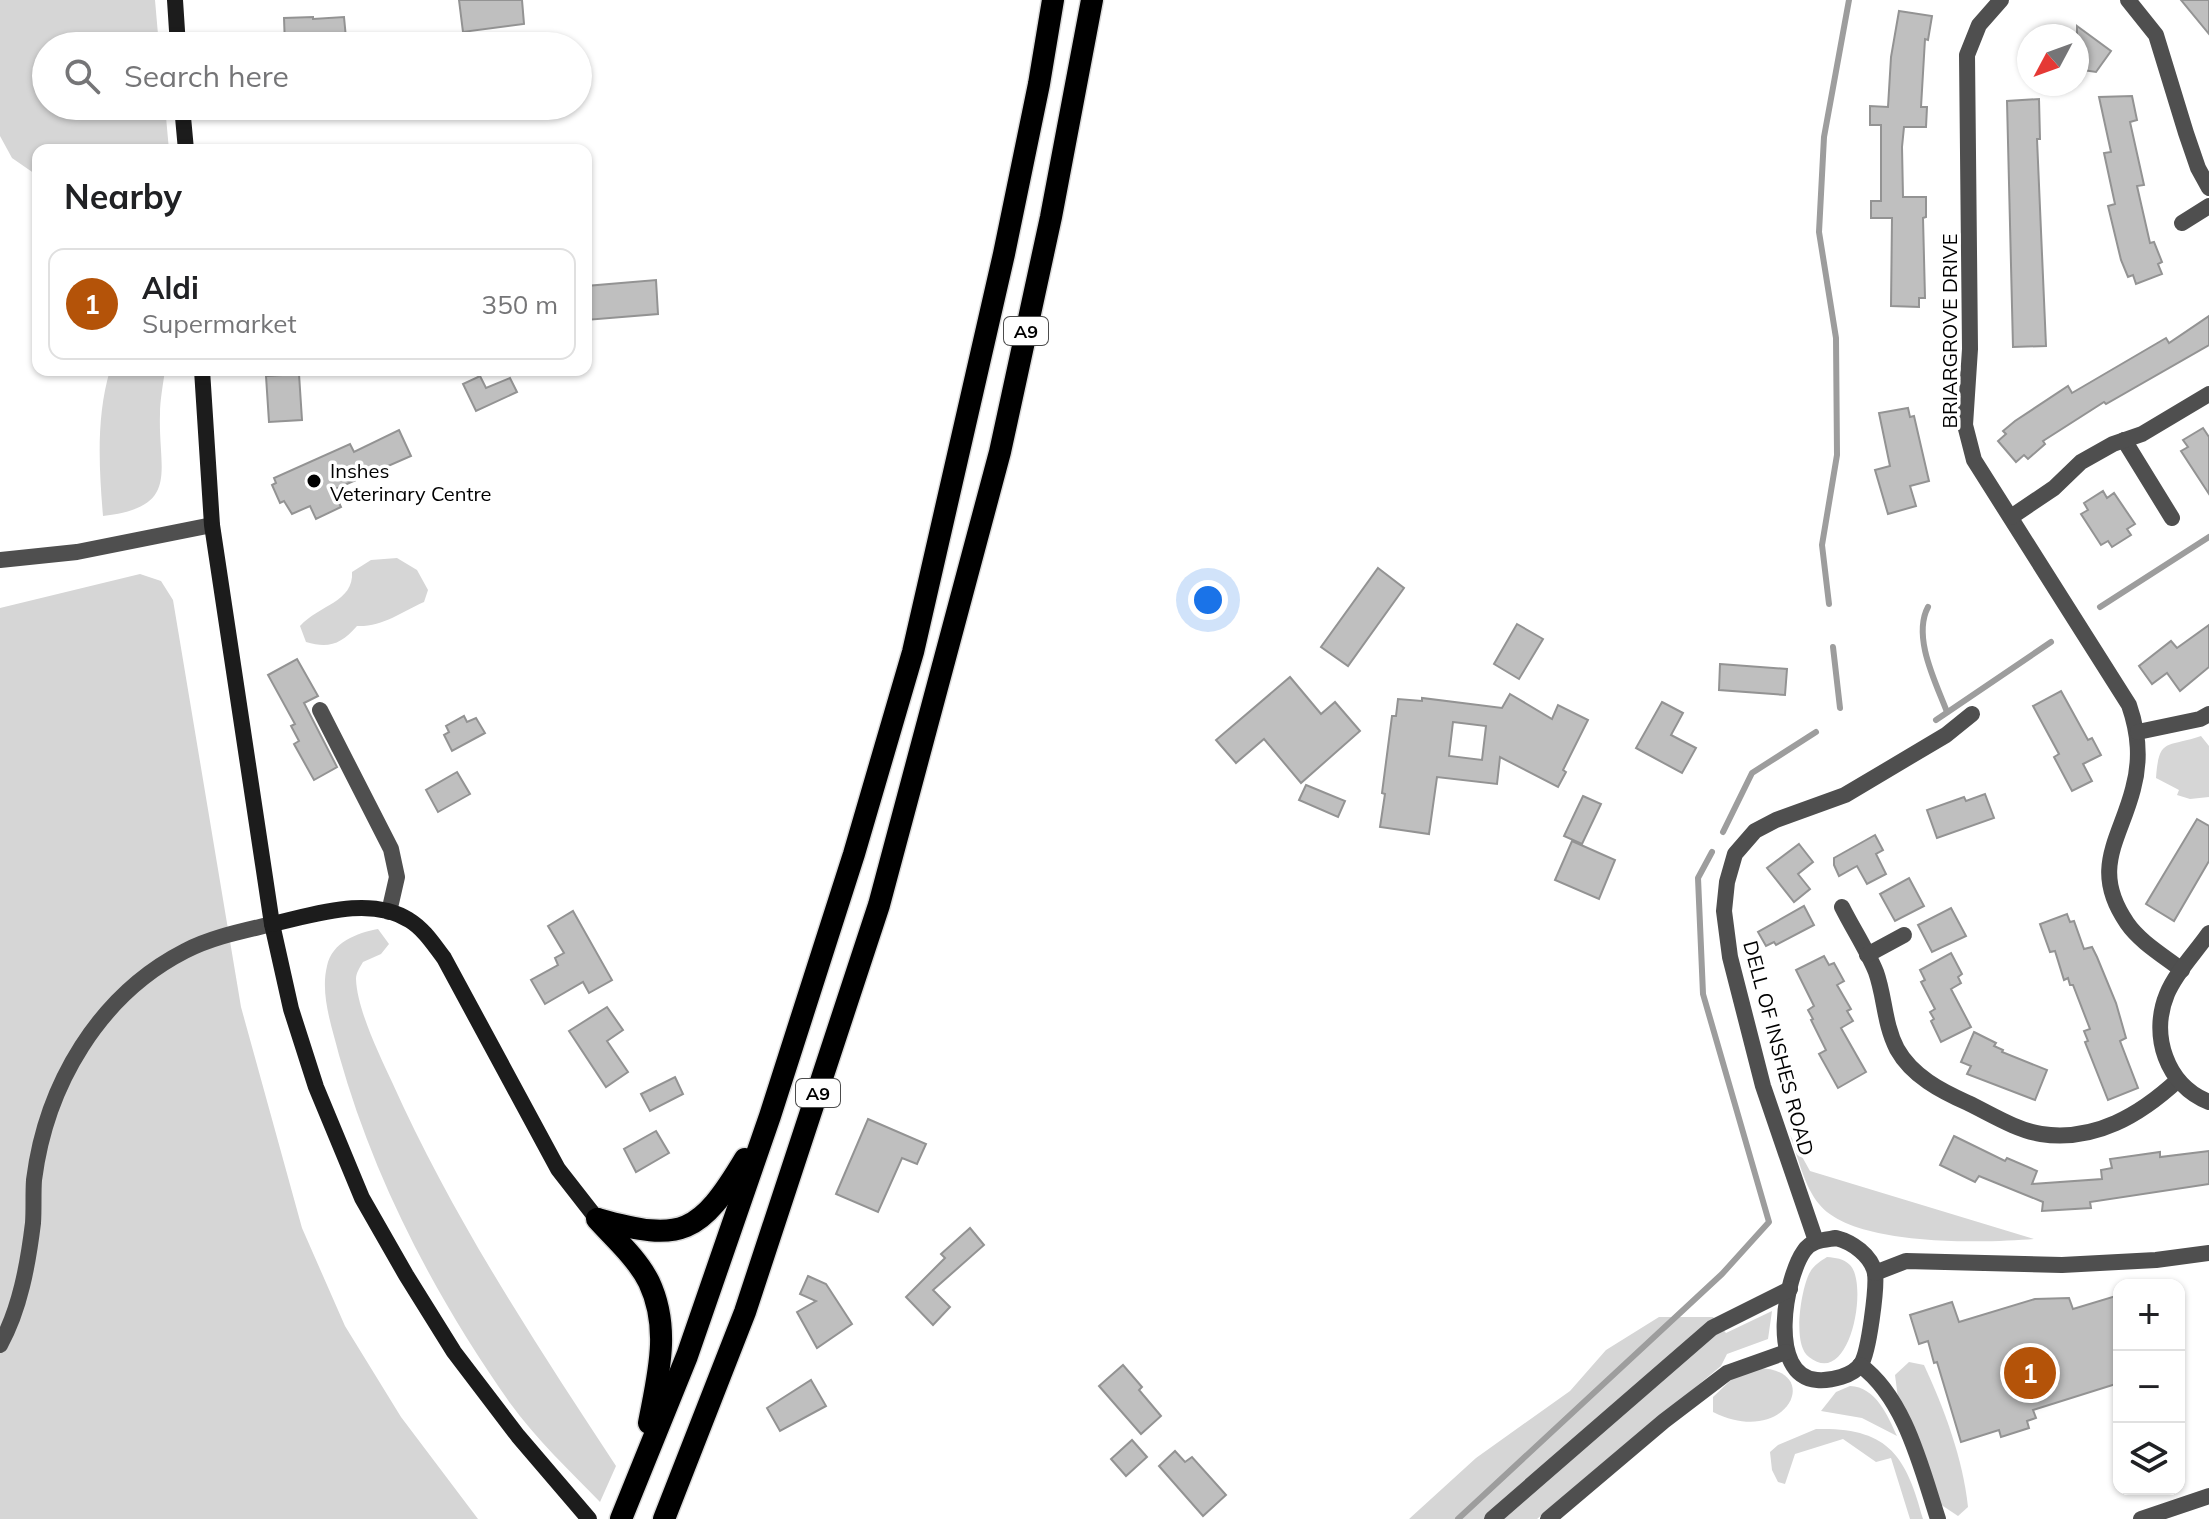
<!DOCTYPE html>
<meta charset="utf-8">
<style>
:root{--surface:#fff;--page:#f2f2f2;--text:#202124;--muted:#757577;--line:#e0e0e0;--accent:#b45309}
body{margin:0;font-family:Mulish,sans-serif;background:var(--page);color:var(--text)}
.controls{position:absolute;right:24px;bottom:24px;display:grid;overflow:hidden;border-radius:16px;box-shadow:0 2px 6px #0004}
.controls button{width:72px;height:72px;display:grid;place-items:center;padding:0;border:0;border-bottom:2px solid var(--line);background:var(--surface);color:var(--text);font:40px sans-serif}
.compass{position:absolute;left:2017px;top:24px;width:72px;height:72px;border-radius:50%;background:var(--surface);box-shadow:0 2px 6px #0004;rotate:229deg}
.you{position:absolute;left:1208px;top:600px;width:28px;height:28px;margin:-20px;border:6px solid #fff;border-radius:50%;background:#1a73e8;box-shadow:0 0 0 12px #1a73e833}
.badge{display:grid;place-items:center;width:52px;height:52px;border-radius:50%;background:var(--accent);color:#fff;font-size:26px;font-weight:700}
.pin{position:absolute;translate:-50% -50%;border:4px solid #fff;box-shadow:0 2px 8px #0006}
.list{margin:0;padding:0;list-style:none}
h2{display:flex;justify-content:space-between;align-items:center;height:104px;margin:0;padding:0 32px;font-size:34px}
h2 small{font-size:26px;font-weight:400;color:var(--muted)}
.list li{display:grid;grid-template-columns:52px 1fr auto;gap:24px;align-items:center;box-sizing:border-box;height:112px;margin:0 16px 16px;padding:0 16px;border:2px solid var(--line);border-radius:16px}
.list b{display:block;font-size:30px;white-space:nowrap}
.list p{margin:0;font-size:26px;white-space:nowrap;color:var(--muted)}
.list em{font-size:26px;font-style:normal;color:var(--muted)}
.icon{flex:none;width:44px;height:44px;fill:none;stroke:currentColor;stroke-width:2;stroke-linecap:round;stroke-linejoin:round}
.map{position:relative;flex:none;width:2209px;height:1519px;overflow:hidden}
.search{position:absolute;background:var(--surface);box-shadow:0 2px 6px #0004;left:32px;top:32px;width:560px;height:88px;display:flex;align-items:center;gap:20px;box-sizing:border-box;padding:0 28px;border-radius:44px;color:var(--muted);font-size:30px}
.panel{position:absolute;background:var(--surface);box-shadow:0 2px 6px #0004;left:32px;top:144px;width:560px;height:232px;border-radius:16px}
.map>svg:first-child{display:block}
</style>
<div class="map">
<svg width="2209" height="1519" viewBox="0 0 2209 1519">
<rect width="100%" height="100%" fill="#fff"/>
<g fill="#d6d6d6">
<path d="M 0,0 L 155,0 L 159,46 L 46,46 L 46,106 L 165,106 L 169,150 L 38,150 L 38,176 L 12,158 L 0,136 Z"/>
<path d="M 110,370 L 165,370 C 163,385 160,400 160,414 C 158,472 181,507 103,516 C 99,468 96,417 110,370 Z"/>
<path d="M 397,558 L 417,570 L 428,590 L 424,602 C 402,612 382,627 357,626 C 341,644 329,649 306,642 L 300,626 C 319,605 354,602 352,572 L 371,560 Z"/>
<path d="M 140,574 L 161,581 L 173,600 L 241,1007 L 302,1228 L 345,1326 L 401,1417 L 478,1519 L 0,1519 L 0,608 Z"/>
<path d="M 2201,736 L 2209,746 L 2209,797 L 2190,799 L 2177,795 L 2179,790 L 2156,778 C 2159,737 2166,748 2201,736 Z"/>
<path d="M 378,929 L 389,944 L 381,954 L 363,962 C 360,967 356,973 356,979 C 357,1009 379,1054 392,1082 C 453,1218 535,1343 616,1466 L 600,1502 C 570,1471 536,1439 510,1403 C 436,1298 374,1180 339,1055 C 332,1027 320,995 327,966 C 332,942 357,933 378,929 Z"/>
<path d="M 1790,1135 L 1810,1171 L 2034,1239 C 1984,1243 1853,1247 1819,1204 C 1804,1186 1798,1157 1790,1135 Z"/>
<path d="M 1827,1257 C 1836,1258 1843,1258 1850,1265 C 1869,1284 1850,1390 1809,1357 C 1792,1345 1801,1291 1809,1274 C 1813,1266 1819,1262 1827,1257 Z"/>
<path d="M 1772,1311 L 1768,1339 L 1727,1354 L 1721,1366 L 1537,1519 L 1409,1519 L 1476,1458 L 1570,1391 L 1606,1350 L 1659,1317 L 1713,1317 L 1726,1333 Z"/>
<path d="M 1909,1362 L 1924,1365 C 1944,1408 1963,1459 1968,1507 L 1958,1516 L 1937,1502 L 1898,1398 L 1895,1375 Z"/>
<path d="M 1758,1368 C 1825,1369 1787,1449 1713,1412 L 1713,1397 L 1733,1378 Z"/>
<path d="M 1850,1386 C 1876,1387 1888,1416 1897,1436 L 1862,1418 L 1821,1411 L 1836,1392 Z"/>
<path d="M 1816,1429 C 1888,1427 1906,1455 1923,1519 L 1910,1519 L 1891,1458 L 1876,1462 L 1843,1439 L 1795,1454 L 1785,1484 L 1778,1482 L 1772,1470 L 1770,1452 L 1778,1445 Z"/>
</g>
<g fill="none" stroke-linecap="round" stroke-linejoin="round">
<g stroke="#9d9d9d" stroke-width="6">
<path d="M 1829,604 L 1822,545 L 1837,455 L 1836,338 L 1819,232 L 1824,137 L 1849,0"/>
<path d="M 1928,607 C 1912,637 1936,683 1947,712"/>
<path d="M 2100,607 L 2209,537"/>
<path d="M 1833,647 L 1840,708"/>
<path d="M 1936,720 L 2051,642"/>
<path d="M 1723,832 L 1752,773 L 1816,732"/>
<path d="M 1458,1519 L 1722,1274 L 1769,1222 L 1703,994 L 1698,878 L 1712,852"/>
</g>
</g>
<g fill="#bfbfbf" stroke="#939393" stroke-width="2" fill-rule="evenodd">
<path d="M 459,0 L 522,0 L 524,24 L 463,32 Z"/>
<path d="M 2181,0 L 2209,0 L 2209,34 Z"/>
<path d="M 1899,11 L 1932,16 L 1928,40 L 1925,39 L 1921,107 L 1927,107 L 1926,127 L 1904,127 L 1902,147 L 1903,197 L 1926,197 L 1926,217 L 1923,218 L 1925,298 L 1919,298 L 1919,307 L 1891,306 L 1892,218 L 1871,218 L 1871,201 L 1881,201 L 1881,125 L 1870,125 L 1870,106 L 1888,107 L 1891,57 Z"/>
<path d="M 313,17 L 313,19 L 344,17 L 346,38 L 314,41 L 315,46 L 285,46 L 284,18 Z"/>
<path d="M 2077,26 L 2111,51 L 2096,72 L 2083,70 L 2077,66 Z"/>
<path d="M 2132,96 L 2137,120 L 2130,122 L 2144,185 L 2137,186 L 2150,243 L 2154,242 L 2162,262 L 2158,264 L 2162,274 L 2136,284 L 2133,275 L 2128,277 L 2121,260 L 2108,206 L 2115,204 L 2104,153 L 2111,152 L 2099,97 Z"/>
<path d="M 2039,99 L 2040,139 L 2037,139 L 2046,346 L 2013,347 L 2007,101 Z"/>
<path d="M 656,280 L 658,314 L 586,320 L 586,286 Z"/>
<path d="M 2209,316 L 2209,345 L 2106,404 L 2104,402 L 2043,441 L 2045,444 L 2028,459 L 2024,455 L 2016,462 L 1998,441 L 2006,434 L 2003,431 L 2015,421 L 2068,386 L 2072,393 L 2166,338 L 2169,343 Z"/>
<path d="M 299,374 L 302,420 L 269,422 L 266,376 Z"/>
<path d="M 480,376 L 486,388 L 510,378 L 517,392 L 476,411 L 463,384 Z"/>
<path d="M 1908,408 L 1910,417 L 1914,416 L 1929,481 L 1910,486 L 1916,506 L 1888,514 L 1875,470 L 1890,466 L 1879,413 Z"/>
<path d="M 2203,428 L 2209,437 L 2209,494 L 2181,451 L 2188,447 L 2183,440 Z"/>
<path d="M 399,430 L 411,456 L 333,490 L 341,507 L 316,519 L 310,506 L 292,514 L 284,501 L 280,503 L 272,485 L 276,483 L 274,478 L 350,444 L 354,452 Z"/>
<path d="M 2103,491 L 2107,498 L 2114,493 L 2135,524 L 2127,529 L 2131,535 L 2112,547 L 2108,541 L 2101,545 L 2081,514 L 2088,510 L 2084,503 Z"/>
<path d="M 1378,568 L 1404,588 L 1348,666 L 1321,647 Z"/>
<path d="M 1517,624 L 1543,639 L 1519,679 L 1494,664 Z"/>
<path d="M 2209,625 L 2209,667 L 2180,691 L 2167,673 L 2152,684 L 2139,666 L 2171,641 L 2177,648 Z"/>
<path d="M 297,659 L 318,696 L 304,703 L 337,767 L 314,780 L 294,744 L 299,741 L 291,726 L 295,724 L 268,675 Z"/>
<path d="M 1720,664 L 1787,669 L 1785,695 L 1719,690 Z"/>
<path d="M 1290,677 L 1321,714 L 1335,702 L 1360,731 L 1301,783 L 1264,739 L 1236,763 L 1216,740 Z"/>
<path d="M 2061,691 L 2088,740 L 2092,738 L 2101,755 L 2083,764 L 2092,781 L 2072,791 L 2054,757 L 2059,754 L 2033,706 Z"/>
<path d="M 1510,694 L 1552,719 L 1558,705 L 1588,720 L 1563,770 L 1566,772 L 1558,787 L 1500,757 L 1497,784 L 1437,777 L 1429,834 L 1380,827 L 1385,794 L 1382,793 L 1392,716 L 1396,716 L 1398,699 L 1422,701 L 1422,698 L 1502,708 ZM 1453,722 L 1486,726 L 1482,760 L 1449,756 Z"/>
<path d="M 1662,702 L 1683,713 L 1671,735 L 1696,748 L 1682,773 L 1636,748 Z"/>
<path d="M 464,716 L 467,722 L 476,718 L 485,733 L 452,751 L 444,735 L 449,732 L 446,726 Z"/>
<path d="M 457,772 L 470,794 L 438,812 L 426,790 Z"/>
<path d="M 1306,785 L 1345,801 L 1338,817 L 1299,800 Z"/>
<path d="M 1985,794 L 1994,818 L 1937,838 L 1927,810 L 1964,797 L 1966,801 Z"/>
<path d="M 1583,796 L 1601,804 L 1582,844 L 1564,836 Z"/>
<path d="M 2197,819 L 2209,826 L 2209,861 L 2174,921 L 2146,904 Z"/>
<path d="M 1875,835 L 1883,850 L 1876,854 L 1886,874 L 1867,884 L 1857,866 L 1839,876 L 1834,865 L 1834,858 Z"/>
<path d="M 1572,841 L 1615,860 L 1599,899 L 1555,880 Z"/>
<path d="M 1799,844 L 1813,862 L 1798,874 L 1810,889 L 1794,902 L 1767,868 Z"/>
<path d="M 1909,878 L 1924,906 L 1895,921 L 1880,894 Z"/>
<path d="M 1804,906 L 1814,925 L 1776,945 L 1774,942 L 1766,946 L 1758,932 Z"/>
<path d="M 1951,908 L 1966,936 L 1932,952 L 1918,925 Z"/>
<path d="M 573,911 L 612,980 L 589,993 L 583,982 L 545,1004 L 531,980 L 558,965 L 555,958 L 564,953 L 548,926 Z"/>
<path d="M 2067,914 L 2070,922 L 2074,921 L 2084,949 L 2092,947 L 2097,957 L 2116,1003 L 2126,1038 L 2120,1041 L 2138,1088 L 2108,1100 L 2085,1042 L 2088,1041 L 2084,1031 L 2090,1029 L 2073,985 L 2070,985 L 2068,978 L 2064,980 L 2055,951 L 2050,952 L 2040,924 Z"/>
<path d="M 1951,953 L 1962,974 L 1958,977 L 1961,983 L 1951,989 L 1971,1027 L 1941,1042 L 1931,1021 L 1934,1019 L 1930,1012 L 1935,1009 L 1921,982 L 1925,980 L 1920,970 Z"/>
<path d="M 1824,956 L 1829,965 L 1834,963 L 1844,981 L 1837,985 L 1851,1009 L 1847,1011 L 1853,1021 L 1841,1028 L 1866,1072 L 1838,1088 L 1819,1054 L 1826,1050 L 1811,1020 L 1813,1019 L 1808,1010 L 1814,1006 L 1796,970 Z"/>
<path d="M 607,1007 L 623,1030 L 607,1041 L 628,1072 L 606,1087 L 569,1031 Z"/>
<path d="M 1974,1032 L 1996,1043 L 1994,1046 L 2003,1050 L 2002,1052 L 2047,1070 L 2035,1100 L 1967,1074 L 1971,1066 L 1961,1062 Z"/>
<path d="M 675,1077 L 683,1094 L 650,1111 L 641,1094 Z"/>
<path d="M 868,1119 L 926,1144 L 917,1164 L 902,1158 L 878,1212 L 836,1194 Z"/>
<path d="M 656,1131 L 669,1153 L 636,1172 L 624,1149 Z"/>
<path d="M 1954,1136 L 2005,1161 L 2007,1158 L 2037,1171 L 2032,1184 L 2102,1179 L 2101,1170 L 2112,1168 L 2110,1159 L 2160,1152 L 2160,1157 L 2209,1151 L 2209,1184 L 2090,1202 L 2091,1208 L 2042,1211 L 2043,1202 L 1979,1176 L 1975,1182 L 1940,1165 Z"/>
<path d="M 970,1228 L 984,1245 L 933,1290 L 950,1307 L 933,1325 L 906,1297 L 945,1258 L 941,1254 Z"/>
<path d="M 808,1276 L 826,1284 L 852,1324 L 817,1348 L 797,1312 L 816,1301 L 800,1294 Z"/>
<path d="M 2119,1295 L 2119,1383 L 2033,1410 L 2036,1418 L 2027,1421 L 2029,1428 L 2001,1437 L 1999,1430 L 1961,1442 L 1937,1362 L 1934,1363 L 1928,1341 L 1919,1344 L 1910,1315 L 1952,1302 L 1959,1322 L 2035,1299 L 2069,1298 L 2073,1309 Z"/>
<path d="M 1123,1365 L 1142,1387 L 1139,1390 L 1161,1416 L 1141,1434 L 1099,1386 Z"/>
<path d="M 811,1380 L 826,1406 L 780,1431 L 767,1408 Z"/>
<path d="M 1132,1440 L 1147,1457 L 1126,1476 L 1111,1459 Z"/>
<path d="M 1175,1451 L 1185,1462 L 1192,1457 L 1226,1495 L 1203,1516 L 1159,1466 Z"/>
</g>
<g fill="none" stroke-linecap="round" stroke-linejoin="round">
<defs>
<g id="trunk">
<path d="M 597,1219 C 614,1238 637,1258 649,1282 C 671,1329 658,1375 649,1423"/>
<path d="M 598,1219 C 682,1243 700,1234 745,1159"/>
<path d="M 621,1519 L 687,1356 L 770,1116 L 854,854 L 913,652 L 1004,254 L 1039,84 L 1053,0"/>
<path d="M 664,1519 L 745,1312 L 879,905 L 1000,452 L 1051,217 L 1092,0"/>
</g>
</defs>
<use href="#trunk" stroke="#dbdbdb" stroke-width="25"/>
<g stroke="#4f4f4f" stroke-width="16">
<path d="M 2001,0 L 1979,25 L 1967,55 L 1970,349 L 1965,425 L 1974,460 L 2129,705 C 2139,734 2141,760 2133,789 C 2120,840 2090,869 2127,923 C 2140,942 2164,956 2182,970"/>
<path d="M 2128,0 L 2156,35 L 2186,133 L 2198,168 L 2209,188"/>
<path d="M 2182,223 L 2209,206"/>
<path d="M 2124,440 L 2172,518"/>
<path d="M 2011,517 L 2054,488 L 2081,462 L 2113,444 L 2142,434 L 2209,394"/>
<path d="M 320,710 L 391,849 L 397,877 L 389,912"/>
<path d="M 2138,732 L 2200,719 L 2209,714"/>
<path d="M 1842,907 C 1853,929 1867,950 1876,972 C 1885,997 1884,1024 1897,1049 C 1912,1076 1941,1091 1968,1103 C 1991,1114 2016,1130 2041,1134 C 2095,1142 2140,1115 2178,1080"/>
<path d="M 2209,933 C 2196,952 2176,972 2167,994 C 2150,1035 2166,1085 2209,1102"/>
<path d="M 1867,955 L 1904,935"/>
<path d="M 1836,1238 C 1852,1242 1871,1255 1875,1273 C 1877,1287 1869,1352 1861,1364 C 1853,1376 1831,1381 1817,1380 C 1767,1376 1785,1278 1804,1251 C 1811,1240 1824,1240 1836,1238 Z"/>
<path d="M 1816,1241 L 1763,1086 L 1730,957 L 1724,911 L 1727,882 L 1735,854 L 1755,831 L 1776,820 L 1845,795 L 1946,735 L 1972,714"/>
<path d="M 1875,1273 L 1906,1261 L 2062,1265 L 2156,1260 L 2209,1253"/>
<path d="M 0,1345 C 20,1309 28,1264 33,1223 C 34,1209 33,1194 34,1180 C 46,1085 99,995 185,951 C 212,937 243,931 272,924"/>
<path d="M 1860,1365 C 1905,1398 1921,1467 1938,1519"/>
<path d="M 1492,1519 L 1712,1328 L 1790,1289"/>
<path d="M 1548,1519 L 1664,1421 L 1727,1373 L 1786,1352"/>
<path d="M 2141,1519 L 2209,1496"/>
</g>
<path stroke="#4f4f4f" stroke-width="16" d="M 0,560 L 77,552 L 212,525"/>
<g stroke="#1c1c1c" stroke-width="16">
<path d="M 175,0 L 178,46"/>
<path d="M 182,106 L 186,150"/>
<path d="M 202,370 L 212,525 L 272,924 L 291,1009 L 316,1087 L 362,1198 L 406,1275 L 454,1352 L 518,1436 L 589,1519"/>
<path d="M 272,924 C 313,915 370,895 409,920 C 424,929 434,945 444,958 L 558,1169 L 597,1219"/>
</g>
<use href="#trunk" stroke="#000" stroke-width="22"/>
</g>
<circle fill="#000" stroke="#fff" stroke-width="3" cx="314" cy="481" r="8"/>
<g text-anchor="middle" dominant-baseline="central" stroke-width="7" stroke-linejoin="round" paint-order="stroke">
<g fill="#fff" stroke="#4c4c4c" stroke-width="2">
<rect x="1004" y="317" width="44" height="28" rx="6"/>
<rect x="796" y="1079" width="44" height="28" rx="6"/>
</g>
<g font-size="18" font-weight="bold" fill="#000">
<text x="1026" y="331">A9</text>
<text x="818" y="1093">A9</text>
</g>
<g font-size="20" fill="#000" stroke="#fff">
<text transform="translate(1949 331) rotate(-90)">BRIARGROVE DRIVE</text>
<text transform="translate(1779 1048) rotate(75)">DELL OF INSHES ROAD</text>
</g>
<g font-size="20" fill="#000" stroke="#fff" text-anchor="start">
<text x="330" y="470">Inshes<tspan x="330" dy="23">Veterinary Centre</tspan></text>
</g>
</g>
</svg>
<div class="controls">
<button>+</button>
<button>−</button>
<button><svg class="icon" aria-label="layers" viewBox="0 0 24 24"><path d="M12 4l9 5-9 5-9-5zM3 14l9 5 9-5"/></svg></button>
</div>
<svg class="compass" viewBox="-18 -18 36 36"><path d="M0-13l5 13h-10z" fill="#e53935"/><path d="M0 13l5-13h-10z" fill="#757577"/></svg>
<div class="you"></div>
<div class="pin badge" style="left:2030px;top:1373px">1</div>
<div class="search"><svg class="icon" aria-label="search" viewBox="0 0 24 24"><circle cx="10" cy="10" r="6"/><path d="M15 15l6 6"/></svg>Search here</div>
<section class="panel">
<h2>Nearby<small></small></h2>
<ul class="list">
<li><span class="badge">1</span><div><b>Aldi</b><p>Supermarket</p></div><em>350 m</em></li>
</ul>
</section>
</div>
